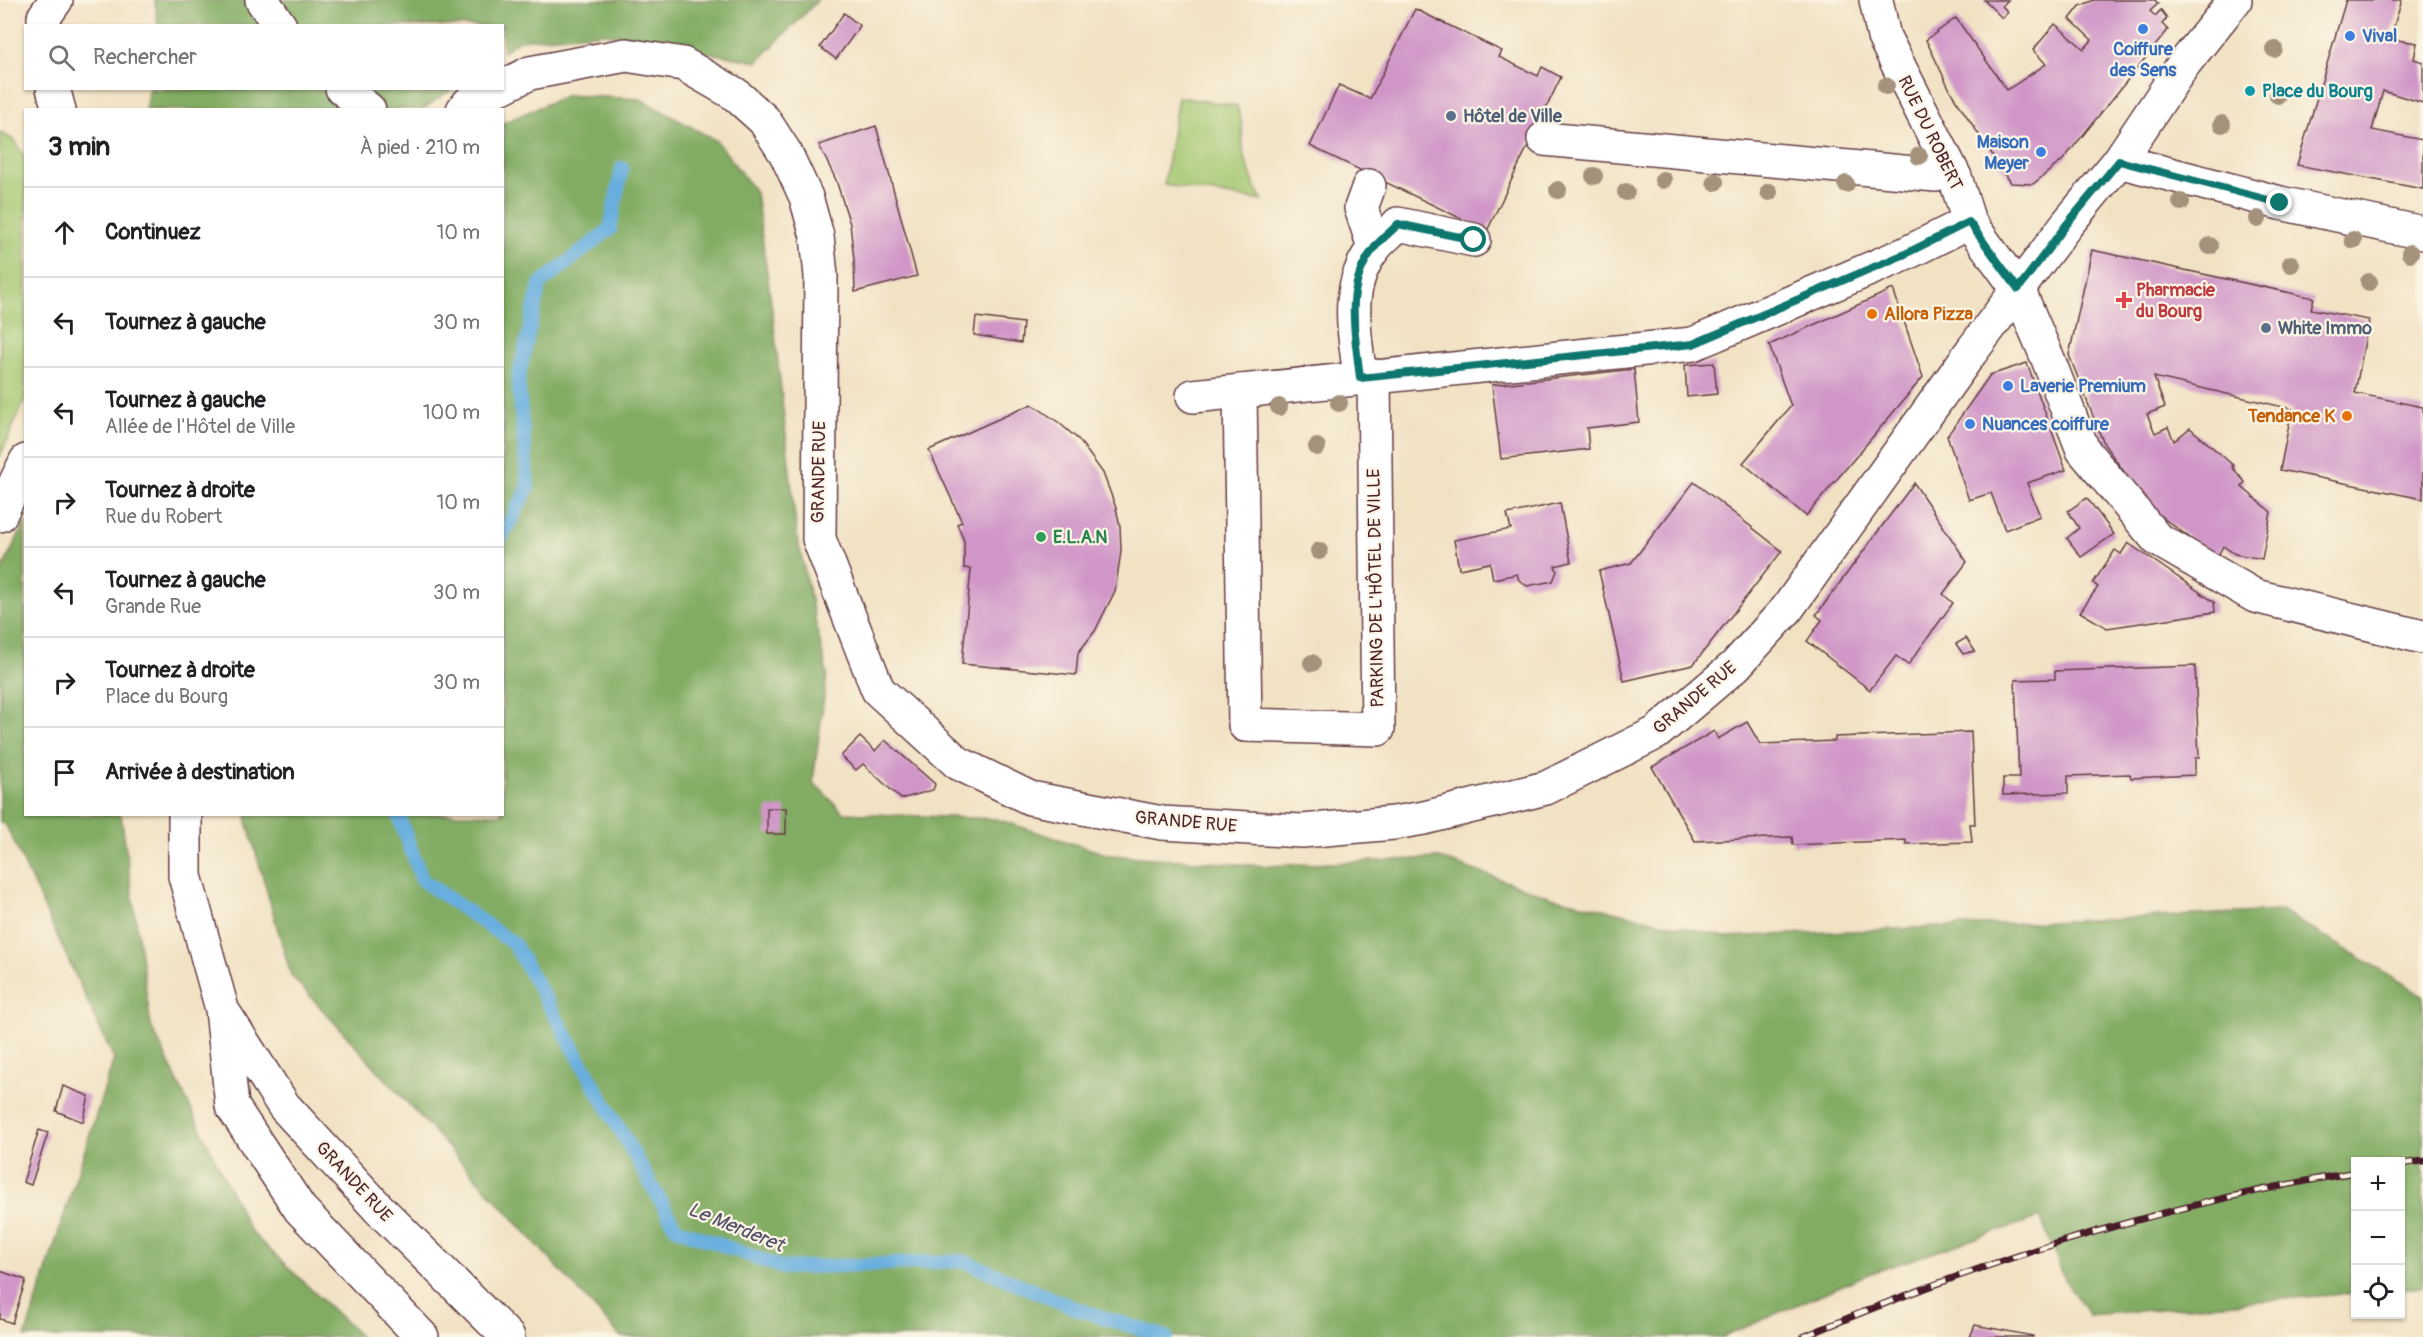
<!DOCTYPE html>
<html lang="fr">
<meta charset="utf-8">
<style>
:root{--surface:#fff;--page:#f6f6f6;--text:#202124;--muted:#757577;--line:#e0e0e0}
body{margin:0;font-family:Pangolin,sans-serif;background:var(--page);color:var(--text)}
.controls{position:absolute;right:18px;bottom:18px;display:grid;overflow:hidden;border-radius:0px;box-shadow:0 2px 4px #0004}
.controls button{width:54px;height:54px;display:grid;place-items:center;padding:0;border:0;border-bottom:2px solid var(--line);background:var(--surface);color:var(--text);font:30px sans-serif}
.stop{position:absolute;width:18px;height:18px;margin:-14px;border:4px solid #0f766e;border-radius:50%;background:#fff}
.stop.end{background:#0f766e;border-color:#fff;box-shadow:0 2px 6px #0008}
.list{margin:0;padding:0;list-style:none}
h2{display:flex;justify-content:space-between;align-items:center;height:78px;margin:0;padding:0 24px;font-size:26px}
h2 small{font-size:20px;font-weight:400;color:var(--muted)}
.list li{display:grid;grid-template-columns:39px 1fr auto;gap:18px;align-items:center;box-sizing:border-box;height:90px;padding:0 24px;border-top:2px solid var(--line)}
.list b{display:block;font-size:22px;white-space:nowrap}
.list p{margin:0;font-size:20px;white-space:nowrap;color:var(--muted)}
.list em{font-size:20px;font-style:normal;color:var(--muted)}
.icon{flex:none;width:33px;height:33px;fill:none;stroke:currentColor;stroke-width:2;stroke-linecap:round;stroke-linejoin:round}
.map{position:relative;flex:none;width:2423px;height:1337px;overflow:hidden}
.search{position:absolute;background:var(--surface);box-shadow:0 2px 4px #0004;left:24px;top:24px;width:480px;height:66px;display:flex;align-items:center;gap:15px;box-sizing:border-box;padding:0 21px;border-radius:0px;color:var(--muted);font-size:22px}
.panel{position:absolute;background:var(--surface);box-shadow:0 2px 4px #0004;left:24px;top:108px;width:480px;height:708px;border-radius:0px}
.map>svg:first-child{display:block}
</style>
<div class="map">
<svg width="2423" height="1337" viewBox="0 0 2423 1337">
<rect width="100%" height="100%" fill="#fcf5e5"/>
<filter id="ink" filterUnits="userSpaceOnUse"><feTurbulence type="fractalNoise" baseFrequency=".0167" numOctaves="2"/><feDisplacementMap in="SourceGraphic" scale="12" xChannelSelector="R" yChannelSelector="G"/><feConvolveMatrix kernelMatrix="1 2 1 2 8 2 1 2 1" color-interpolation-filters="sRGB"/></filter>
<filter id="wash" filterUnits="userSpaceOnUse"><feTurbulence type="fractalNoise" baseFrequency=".008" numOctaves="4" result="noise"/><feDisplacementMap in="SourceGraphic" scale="24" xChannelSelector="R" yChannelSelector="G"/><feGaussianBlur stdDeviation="1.35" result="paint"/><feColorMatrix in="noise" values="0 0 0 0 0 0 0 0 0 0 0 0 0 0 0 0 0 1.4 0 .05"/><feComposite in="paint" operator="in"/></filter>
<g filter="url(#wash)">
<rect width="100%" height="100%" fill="#f1e2c4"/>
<g fill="#a3c771" stroke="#76734e" stroke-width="1.5">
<path d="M 1178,97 L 1237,106 L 1242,124 L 1243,153 L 1255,187 L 1263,201 L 1164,185 Z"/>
<path d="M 0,132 L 15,141 L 26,160 L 25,398 L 0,457 Z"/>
</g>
<g fill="#82ac63" stroke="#666647" stroke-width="1.5">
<path d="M 155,0 L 818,0 L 757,62 L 605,33 L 519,40 L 503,52 L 502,26 L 158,25 Z"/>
<path d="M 149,89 L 452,89 L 423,109 L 145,110 Z"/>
<path d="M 567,95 L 640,99 L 717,141 L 756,193 L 773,317 L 797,536 L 827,674 L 813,782 L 844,813 L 996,819 L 1109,855 L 1266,866 L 1439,858 L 1551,897 L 1726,937 L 2281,911 L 2423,995 L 2423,1287 L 2401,1289 L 2400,1162 L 2356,1162 L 2355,1293 L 2089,1315 L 2066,1282 L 2040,1217 L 1868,1274 L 1723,1337 L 621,1337 L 291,975 L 247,822 L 247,814 L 502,814 L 503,123 Z"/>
<path d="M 25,522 L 26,814 L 121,815 L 151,1026 L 250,1231 L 361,1337 L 25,1337 L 114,1059 L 6,825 L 0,822 L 0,574 Z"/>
</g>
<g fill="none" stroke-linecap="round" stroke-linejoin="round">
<g stroke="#68afdf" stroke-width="14">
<path d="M 502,537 L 528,488 L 518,379 L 540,284 L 610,229 L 622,168"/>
<path d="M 398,814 L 422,880 L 514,944 L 676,1228 L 783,1268 L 964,1261 L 1077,1309 L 1166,1337"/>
</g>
</g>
<g id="blocks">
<g fill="#d096c7">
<path d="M 1984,0 L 2008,0 L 2002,6 L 2008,12 L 2002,18 Z"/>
<path d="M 2094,0 L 2155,0 L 2158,4 L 2150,11 L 2155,16 L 2161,10 L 2167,18 L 2162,24 L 2168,30 L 2063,160 L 2033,184 L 2011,183 L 1952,94 L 1926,40 L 1956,18 L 2007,90 L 2046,64 L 2033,50 L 2055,24 L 2084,49 L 2092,40 L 2070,19 L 2080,6 Z"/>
<path d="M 2346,0 L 2402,0 L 2390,39 L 2417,43 L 2414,59 L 2423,62 L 2423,103 L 2383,91 L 2372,130 L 2423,140 L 2423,189 L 2297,165 Z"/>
<path d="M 1415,9 L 1502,51 L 1499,57 L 1538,76 L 1542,67 L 1561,77 L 1487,231 L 1310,146 L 1339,85 L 1370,99 Z"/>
<path d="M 844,13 L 860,26 L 836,59 L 820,47 Z"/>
<path d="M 876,126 L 917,276 L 855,292 L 854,260 L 850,224 L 836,180 L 819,145 Z"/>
<path d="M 2092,250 L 2314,298 L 2311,309 L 2369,320 L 2355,393 L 2423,407 L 2423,499 L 2280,470 L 2292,409 L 2154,377 L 2165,407 L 2147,414 L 2155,433 L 2168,427 L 2174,441 L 2190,428 L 2234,466 L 2232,467 L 2245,482 L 2242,487 L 2271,512 L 2262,559 L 2235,554 L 2223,546 L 2218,556 L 2194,541 L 2150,508 L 2104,444 L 2069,355 Z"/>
<path d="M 1893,289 L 1923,377 L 1806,516 L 1743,463 L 1791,406 L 1769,345 Z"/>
<path d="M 976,317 L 1023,323 L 1021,343 L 974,335 Z"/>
<path d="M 1714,363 L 1717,394 L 1687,397 L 1685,365 Z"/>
<path d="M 2027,363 L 2066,470 L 2027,483 L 2040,516 L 2005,530 L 1991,493 L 1969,500 L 1947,436 L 1990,375 Z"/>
<path d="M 1634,369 L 1639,422 L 1587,428 L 1589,449 L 1501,459 L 1492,385 Z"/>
<path d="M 1032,404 L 1058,422 L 1079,440 L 1103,473 L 1116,508 L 1120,526 L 1121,551 L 1115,591 L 1095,631 L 1078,653 L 1076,675 L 962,664 L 971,569 L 964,568 L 964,541 L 957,524 L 962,522 L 929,450 Z"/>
<path d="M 1694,482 L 1782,551 L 1693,665 L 1624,681 L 1599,571 L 1631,563 Z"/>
<path d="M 1914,483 L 1967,562 L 1943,594 L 1953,603 L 1908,665 L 1896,656 L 1870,690 L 1807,641 L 1822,620 L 1816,615 Z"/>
<path d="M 2087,498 L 2114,534 L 2081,557 L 2067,538 L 2079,528 L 2068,511 Z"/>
<path d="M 1560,503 L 1571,562 L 1555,566 L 1557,571 L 1553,581 L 1527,586 L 1519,580 L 1517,574 L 1493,579 L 1490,563 L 1459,569 L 1454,540 L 1511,529 L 1507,514 Z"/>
<path d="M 2128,543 L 2214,602 L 2215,612 L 2107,628 L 2080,612 L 2098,587 L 2093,583 L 2115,550 L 2121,554 Z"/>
<path d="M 1966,638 L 1975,651 L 1963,654 L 1956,644 Z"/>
<path d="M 2195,666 L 2199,758 L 2195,758 L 2195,775 L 2131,778 L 2130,774 L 2068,776 L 2068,793 L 2003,795 L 2003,778 L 2019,778 L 2015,680 L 2055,679 L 2055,671 Z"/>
<path d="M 1747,722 L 1760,744 L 1835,741 L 1835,737 L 1971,732 L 1975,824 L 1970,824 L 1972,842 L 1906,844 L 1906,840 L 1793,845 L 1792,837 L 1695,841 L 1652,767 L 1714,731 L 1718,739 Z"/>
<path d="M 860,737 L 875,751 L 885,740 L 935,784 L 933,790 L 901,799 L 863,764 L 856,770 L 841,756 Z"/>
<rect x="767" y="808" width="19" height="26"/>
<path d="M 63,1086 L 89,1096 L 83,1122 L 56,1111 Z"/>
<path d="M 39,1130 L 48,1133 L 31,1185 L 23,1182 Z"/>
<path d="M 0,1271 L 26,1280 L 12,1323 L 0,1319 Z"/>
<path d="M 1975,1325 L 2033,1336 L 2033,1337 L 1970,1337 Z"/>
</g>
</g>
</g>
<g filter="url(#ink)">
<use href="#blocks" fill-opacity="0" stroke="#633c42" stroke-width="1.5"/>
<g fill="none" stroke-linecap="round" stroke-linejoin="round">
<defs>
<g id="minor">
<path d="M 262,0 L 280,26"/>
<path d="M 1876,0 L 1884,37 L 1955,177 L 1969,222 L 2018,289 L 2048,359 L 2083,450 L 2157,539 L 2255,596 L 2423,637"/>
<path d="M 44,26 L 44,17 L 56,0"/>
<path d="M 502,87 L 530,73 L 626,55 L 683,64 L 735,94 L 764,120 L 786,154 L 806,197 L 817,236 L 821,276 L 819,539 L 878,690 L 958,763 L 1030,798 L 1162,823 L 1302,831 L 1394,823 L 1424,818 L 1546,788 L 1656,733 L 1735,666 L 1787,609 L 1971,352 L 2067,224 L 2119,161 L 2183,65 L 2235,0"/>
<path d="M 53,88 L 59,110"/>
<path d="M 342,88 L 369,110"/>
<path d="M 463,110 L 469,103 L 499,88"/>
<path d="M 1544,139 L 1936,175"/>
<path d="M 2119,161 L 2280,203 L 2423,233"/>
<path d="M 1369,186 L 1361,208 L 1374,247"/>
<path d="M 1360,378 C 1355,332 1343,286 1375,247 C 1381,239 1391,232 1398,224 L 1474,240"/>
<path d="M 1240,391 L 1245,725 L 1378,729 L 1374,376"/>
<path d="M 1193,396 L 1693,344 L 1905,254 L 1969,222"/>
<path d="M 0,515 L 26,461"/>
<path d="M 185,814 L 185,876 L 222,1009 L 232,1106 L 300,1209 L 422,1337"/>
<path d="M 226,1016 L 284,1106 L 379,1209 L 508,1337"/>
</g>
</defs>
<use href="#minor" stroke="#633c42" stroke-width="36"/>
<use href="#minor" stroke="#fff" stroke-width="33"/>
<defs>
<g id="rail">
<path d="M 2400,1164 L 2423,1161"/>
<path d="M 1803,1337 C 1980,1261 2166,1204 2356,1172"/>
</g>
</defs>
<use href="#rail" stroke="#4a1f2b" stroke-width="7"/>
<use href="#rail" stroke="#fcf5e5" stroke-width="4.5" stroke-dasharray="14" stroke-linecap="butt"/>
</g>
<g fill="#a4927b">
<circle cx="2274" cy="49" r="9"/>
<circle cx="1886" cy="86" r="9"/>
<circle cx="2278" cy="95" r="9"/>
<circle cx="2222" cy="124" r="9"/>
<circle cx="1919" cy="156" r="9"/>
<circle cx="1594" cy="176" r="9"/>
<circle cx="1663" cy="180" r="9"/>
<circle cx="1715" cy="182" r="9"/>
<circle cx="1846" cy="184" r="9"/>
<circle cx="1558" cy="190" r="9"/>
<circle cx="1626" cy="192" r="9"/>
<circle cx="1769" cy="192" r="9"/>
<circle cx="2181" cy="202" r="9"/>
<circle cx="2258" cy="219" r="9"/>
<circle cx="2353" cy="240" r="9"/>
<circle cx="2210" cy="246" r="9"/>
<circle cx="2410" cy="253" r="9"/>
<circle cx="2291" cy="264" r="9"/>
<circle cx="2369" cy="282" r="9"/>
<circle cx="1339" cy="403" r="9"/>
<circle cx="1279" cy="407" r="9"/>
<circle cx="1317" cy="447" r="9"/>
<circle cx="1319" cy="551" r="9"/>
<circle cx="1312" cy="663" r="9"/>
</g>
</g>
<g fill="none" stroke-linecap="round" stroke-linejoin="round" filter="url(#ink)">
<path stroke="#0f766e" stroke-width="8" d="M 1474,240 L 1398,224 C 1391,232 1381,239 1375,247 C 1343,286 1355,332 1360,378 L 1693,344 L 1905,254 L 1969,222 L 2018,289 L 2067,224 L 2119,161 L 2280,203"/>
</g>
<g fill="#3f7fe0" stroke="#fcf5e5" stroke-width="2">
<circle cx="2143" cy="29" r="6"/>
<circle cx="2350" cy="36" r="6"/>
<circle cx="2041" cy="152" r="6"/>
<circle cx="2008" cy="386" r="6"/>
<circle cx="1970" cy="424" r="6"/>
</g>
<circle fill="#0f9aa8" stroke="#fcf5e5" stroke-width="2" cx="2250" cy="91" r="6"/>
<g fill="#5c6f8a" stroke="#fcf5e5" stroke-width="2">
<circle cx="1451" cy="116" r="6"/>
<circle cx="2266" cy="328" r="6"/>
</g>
<path fill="#e0444e" stroke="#fcf5e5" stroke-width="2" d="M2121 291h6v6h6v6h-6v6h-6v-6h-6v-6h6z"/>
<g fill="#e8710a" stroke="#fcf5e5" stroke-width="2">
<circle cx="1872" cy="314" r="6"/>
<circle cx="2347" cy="416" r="6"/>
</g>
<circle fill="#2e9e5b" stroke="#fcf5e5" stroke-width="2" cx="1041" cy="537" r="6"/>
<g text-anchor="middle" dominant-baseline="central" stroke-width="4.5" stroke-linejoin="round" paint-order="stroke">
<g font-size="18" font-weight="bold" fill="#366cbe" stroke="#fcf5e5" text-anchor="start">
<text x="2362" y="36">Vival</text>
<text x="2143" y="49" text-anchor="middle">Coiffure<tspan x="2143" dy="21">des Sens</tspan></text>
<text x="2029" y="142" text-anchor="end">Maison<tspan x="2029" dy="21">Meyer</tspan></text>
<text x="2020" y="386">Laverie Premium</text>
<text x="1982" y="424">Nuances coiffure</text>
</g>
<g font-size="18" font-weight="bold" fill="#0d838f" stroke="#fcf5e5" text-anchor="start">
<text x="2262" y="91">Place du Bourg</text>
</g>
<g font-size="18" font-weight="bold" fill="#4e5e75" stroke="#fcf5e5" text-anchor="start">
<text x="1463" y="116">Hôtel de Ville</text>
<text x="2278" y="328">White Immo</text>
</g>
<g font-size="18" fill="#4a1f2b" stroke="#fcf5e5">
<text transform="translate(1930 133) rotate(64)">RUE DU ROBERT</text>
<text transform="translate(819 472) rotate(-89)">GRANDE RUE</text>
<text transform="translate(1376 588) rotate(-91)">PARKING DE L'HÔTEL DE VILLE</text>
<text transform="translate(1695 698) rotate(-40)">GRANDE RUE</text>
<text transform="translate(1186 822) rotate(5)">GRANDE RUE</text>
<text transform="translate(354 1182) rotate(47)">GRANDE RUE</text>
</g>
<g font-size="18" font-weight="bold" fill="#be3a42" stroke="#fcf5e5" text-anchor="start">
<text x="2136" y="290">Pharmacie<tspan x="2136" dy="21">du Bourg</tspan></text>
</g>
<g font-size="18" font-weight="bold" fill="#c56008" stroke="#fcf5e5" text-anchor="start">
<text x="1884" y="314">Allora Pizza</text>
<text x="2335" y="416" text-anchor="end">Tendance K</text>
</g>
<g font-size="18" font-weight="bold" fill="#27864d" stroke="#fcf5e5" text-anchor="start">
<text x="1053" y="537">E.L.A.N</text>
</g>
<g font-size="20" font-style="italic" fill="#54516a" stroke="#fcf5e5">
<text transform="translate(736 1227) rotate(22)">Le Merderet</text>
</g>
</g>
</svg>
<div class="controls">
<button>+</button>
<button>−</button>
<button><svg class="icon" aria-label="locate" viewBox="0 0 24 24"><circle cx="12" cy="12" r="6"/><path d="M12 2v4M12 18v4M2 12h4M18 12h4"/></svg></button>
</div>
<div class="stop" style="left:1474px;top:240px"></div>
<div class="stop end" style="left:2280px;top:203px"></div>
<div class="search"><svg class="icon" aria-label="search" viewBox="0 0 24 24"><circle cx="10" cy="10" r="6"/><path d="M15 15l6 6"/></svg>Rechercher</div>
<section class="panel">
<h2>3 min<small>À pied · 210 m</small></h2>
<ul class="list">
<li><svg class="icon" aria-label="ahead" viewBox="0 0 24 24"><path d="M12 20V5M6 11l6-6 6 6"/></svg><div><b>Continuez</b></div><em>10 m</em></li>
<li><svg class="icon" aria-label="left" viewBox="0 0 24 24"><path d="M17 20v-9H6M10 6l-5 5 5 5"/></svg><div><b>Tournez à gauche</b></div><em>30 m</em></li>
<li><svg class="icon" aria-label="left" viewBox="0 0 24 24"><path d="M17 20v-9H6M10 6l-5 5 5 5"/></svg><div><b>Tournez à gauche</b><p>Allée de l'Hôtel de Ville</p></div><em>100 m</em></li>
<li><svg class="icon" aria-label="right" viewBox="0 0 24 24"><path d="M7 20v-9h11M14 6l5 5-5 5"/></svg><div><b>Tournez à droite</b><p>Rue du Robert</p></div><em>10 m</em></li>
<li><svg class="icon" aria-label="left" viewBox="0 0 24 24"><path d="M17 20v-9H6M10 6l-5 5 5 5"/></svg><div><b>Tournez à gauche</b><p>Grande Rue</p></div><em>30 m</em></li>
<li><svg class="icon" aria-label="right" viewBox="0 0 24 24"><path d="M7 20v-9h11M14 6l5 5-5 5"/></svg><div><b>Tournez à droite</b><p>Place du Bourg</p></div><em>30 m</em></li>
<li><svg class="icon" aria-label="arrive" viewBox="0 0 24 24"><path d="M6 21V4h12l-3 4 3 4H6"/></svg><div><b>Arrivée à destination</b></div></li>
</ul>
</section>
</div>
